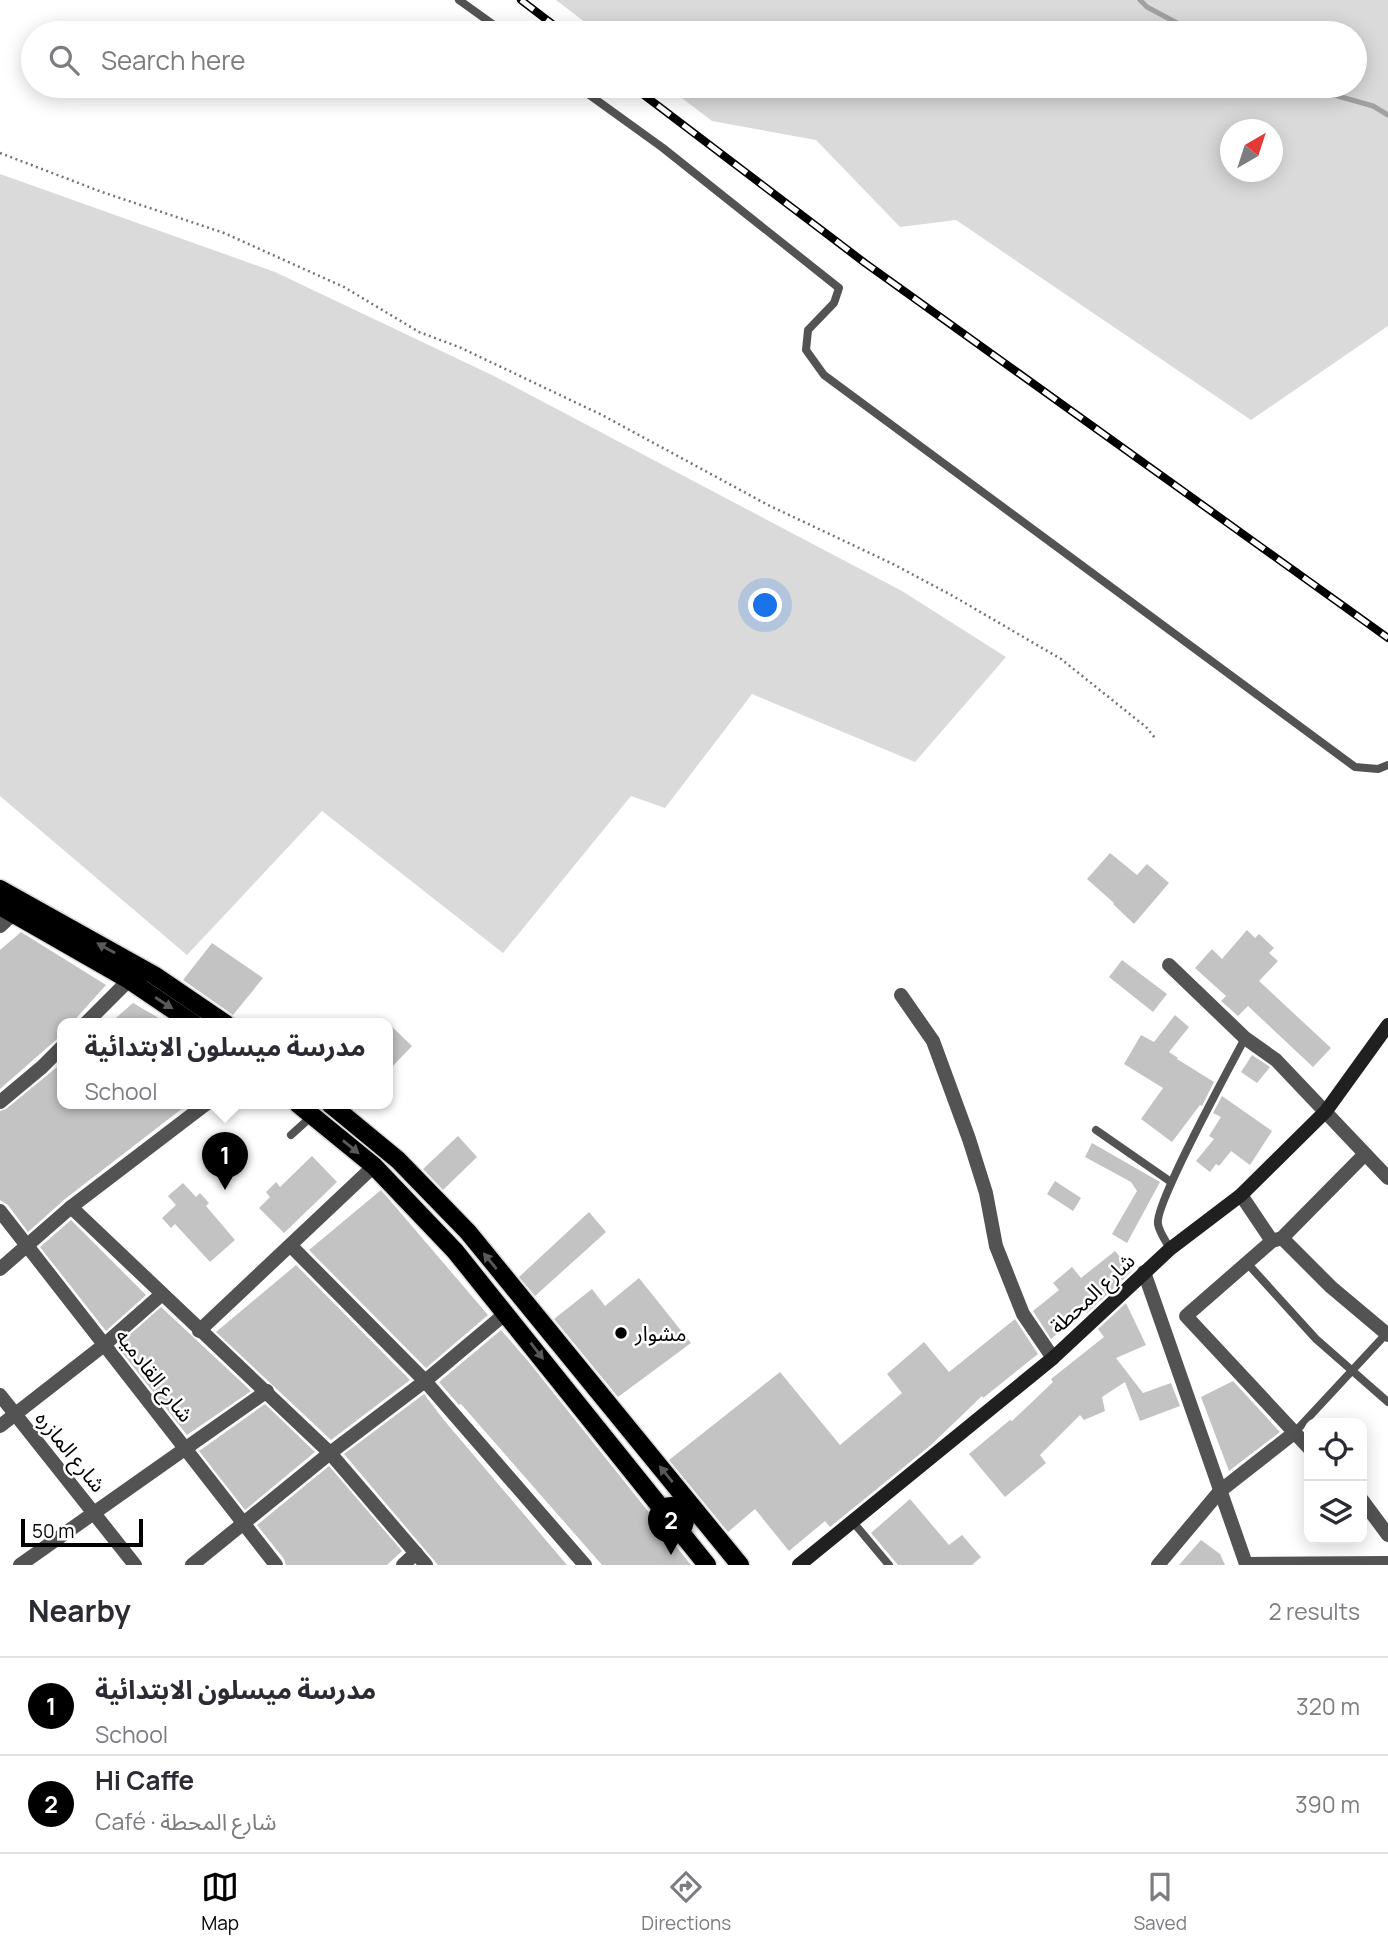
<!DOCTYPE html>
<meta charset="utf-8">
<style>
:root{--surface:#fff;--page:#f2f2f3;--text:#2b2b33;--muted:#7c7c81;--line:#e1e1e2;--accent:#000}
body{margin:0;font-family:Manrope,"Noto Sans Arabic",sans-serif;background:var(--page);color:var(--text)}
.controls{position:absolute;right:21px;bottom:21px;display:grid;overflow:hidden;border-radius:14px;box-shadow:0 4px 18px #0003}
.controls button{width:63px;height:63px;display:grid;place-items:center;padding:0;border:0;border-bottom:2px solid var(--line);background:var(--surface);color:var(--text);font:35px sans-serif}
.compass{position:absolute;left:1220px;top:119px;width:63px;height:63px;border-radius:50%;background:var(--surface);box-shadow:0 4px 18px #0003;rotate:39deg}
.scale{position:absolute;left:21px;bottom:18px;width:122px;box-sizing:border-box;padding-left:7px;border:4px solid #000;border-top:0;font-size:19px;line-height:24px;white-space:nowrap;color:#000;-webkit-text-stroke:5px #fff;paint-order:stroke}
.you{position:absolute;left:766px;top:606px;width:24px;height:24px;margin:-18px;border:5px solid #fff;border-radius:50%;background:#1a73e8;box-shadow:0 0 0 10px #1a73e833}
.badge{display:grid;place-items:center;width:46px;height:46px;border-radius:50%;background:var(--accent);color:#fff;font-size:23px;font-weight:700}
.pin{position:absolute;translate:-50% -58px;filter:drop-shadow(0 2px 4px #0008)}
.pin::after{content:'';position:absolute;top:37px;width:24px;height:21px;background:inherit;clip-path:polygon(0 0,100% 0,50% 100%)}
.popup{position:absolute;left:57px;top:1018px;width:336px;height:91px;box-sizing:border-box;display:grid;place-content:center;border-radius:14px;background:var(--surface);filter:drop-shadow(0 2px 5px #0005);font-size:23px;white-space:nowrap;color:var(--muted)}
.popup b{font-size:26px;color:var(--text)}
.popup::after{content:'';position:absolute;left:50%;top:100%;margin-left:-14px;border:14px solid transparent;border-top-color:var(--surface)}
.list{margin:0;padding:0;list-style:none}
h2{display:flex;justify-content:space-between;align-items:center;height:91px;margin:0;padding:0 28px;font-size:30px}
h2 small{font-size:23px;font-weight:400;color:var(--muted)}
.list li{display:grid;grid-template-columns:46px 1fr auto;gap:21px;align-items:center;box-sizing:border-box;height:98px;padding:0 28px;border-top:2px solid var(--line)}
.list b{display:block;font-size:26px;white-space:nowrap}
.list p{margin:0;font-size:23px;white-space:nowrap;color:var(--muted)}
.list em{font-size:23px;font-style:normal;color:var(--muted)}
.icon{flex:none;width:38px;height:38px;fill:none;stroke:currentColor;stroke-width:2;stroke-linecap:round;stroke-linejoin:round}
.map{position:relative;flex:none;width:1388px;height:1565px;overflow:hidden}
.search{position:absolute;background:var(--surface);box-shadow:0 4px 18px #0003;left:21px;right:21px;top:21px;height:77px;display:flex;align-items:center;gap:18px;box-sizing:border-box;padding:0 24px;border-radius:38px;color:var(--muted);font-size:26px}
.sheet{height:287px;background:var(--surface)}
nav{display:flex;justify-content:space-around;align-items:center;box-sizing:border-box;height:98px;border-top:2px solid var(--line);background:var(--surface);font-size:19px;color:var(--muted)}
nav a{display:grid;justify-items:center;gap:4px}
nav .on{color:var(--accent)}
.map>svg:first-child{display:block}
</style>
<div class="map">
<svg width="1388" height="1565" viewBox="0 0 1388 1565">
<rect width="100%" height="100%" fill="#fff"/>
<g fill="#dadada" fill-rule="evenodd">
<path d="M 556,0 L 1388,0 L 1388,326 L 1251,420 L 956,220 L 900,227 L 816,140 L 712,121 L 666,86 L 1355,86 L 1355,33 L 599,33 ZM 1230,130 L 1272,130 L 1272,172 L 1230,172 Z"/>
<path d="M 0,174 L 275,272 L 496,377 L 902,591 L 1006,657 L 915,762 L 752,694 L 665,808 L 631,796 L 503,953 L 322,811 L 187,955 L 0,796 Z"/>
</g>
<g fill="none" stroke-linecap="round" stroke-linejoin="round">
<g stroke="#a1a1a1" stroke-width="5">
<path d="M 1140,0 L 1147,7 L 1196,33"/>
<path d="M 1302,86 L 1373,106 L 1388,115"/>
</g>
</g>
<g fill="#c3c3c3">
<path d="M 1110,853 L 1137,875 L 1147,864 L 1169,883 L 1134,924 L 1113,904 L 1114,903 L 1087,879 Z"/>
<path d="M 1247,930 L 1255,938 L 1259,934 L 1274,948 L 1269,953 L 1278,961 L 1259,981 L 1331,1048 L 1313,1067 L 1248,1006 L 1238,1016 L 1221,1001 L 1226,996 L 1195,968 L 1212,949 L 1222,959 Z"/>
<path d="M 21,932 L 106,985 L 71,1024 L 62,1024 L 62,1033 L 57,1039 L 0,1089 L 0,950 Z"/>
<path d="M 212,943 L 263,978 L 233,1015 L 183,980 Z"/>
<path d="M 1122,960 L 1167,994 L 1153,1012 L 1109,977 Z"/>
<path d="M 133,1003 L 169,1024 L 109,1024 Z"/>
<path d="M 1175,1015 L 1189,1027 L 1169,1052 L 1178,1058 L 1177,1059 L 1214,1082 L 1202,1106 L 1200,1105 L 1172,1142 L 1141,1119 L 1163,1088 L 1124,1064 L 1141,1035 L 1154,1042 Z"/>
<path d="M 388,1023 L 412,1046 L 388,1071 Z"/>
<path d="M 1252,1055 L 1270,1067 L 1257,1083 L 1241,1072 Z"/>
<path d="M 62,1063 L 62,1104 L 188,1104 L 65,1199 L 28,1232 L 8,1205 L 0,1200 L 0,1111 L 6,1109 Z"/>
<path d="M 1222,1096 L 1272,1131 L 1250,1165 L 1231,1151 L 1219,1166 L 1216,1164 L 1210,1172 L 1196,1161 L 1214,1139 L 1209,1136 L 1221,1117 L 1213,1113 Z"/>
<path d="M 458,1136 L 477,1157 L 443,1190 L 423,1169 Z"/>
<path d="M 1092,1143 L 1160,1182 L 1127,1243 L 1112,1234 L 1137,1191 L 1131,1182 L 1085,1157 Z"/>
<path d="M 312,1156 L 337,1182 L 284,1233 L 259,1208 L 270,1197 L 266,1192 L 276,1182 L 280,1187 Z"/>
<path d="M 1055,1181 L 1081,1198 L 1073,1211 L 1047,1194 Z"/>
<path d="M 183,1183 L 196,1197 L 200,1193 L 209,1203 L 206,1206 L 235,1240 L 210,1262 L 175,1224 L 171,1228 L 162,1218 L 176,1205 L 168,1196 Z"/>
<path d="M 381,1190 L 488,1315 L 426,1368 L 309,1250 Z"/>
<path d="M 589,1212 L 606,1232 L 535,1296 L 519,1277 Z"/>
<path d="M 71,1220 L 146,1295 L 106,1331 L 40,1247 Z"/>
<path d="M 1115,1251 L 1132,1271 L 1087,1313 L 1085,1310 L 1051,1339 L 1033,1311 L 1059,1290 L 1053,1283 L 1072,1267 L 1081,1278 Z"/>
<path d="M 296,1265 L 410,1380 L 331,1440 L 216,1332 Z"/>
<path d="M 639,1278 L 691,1343 L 618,1397 L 554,1319 L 592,1289 L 605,1306 Z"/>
<path d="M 1126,1303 L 1146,1345 L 1116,1358 L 1143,1393 L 1171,1383 L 1180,1406 L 1140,1421 L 1125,1382 L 1102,1397 L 1105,1411 L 1084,1420 L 1080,1415 L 1040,1455 L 1046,1463 L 1005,1497 L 969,1454 L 1010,1420 L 1012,1421 L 1053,1382 L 1051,1379 L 1104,1337 L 1098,1329 Z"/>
<path d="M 161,1307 L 251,1391 L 187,1435 L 117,1346 Z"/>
<path d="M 1015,1319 L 1038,1354 L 983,1398 L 982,1396 L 931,1445 L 830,1527 L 825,1521 L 789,1551 L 755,1509 L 728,1532 L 669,1460 L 780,1372 L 840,1445 L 902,1393 L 887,1374 L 924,1342 L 949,1372 Z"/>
<path d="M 501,1330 L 528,1361 L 691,1565 L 602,1565 L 461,1404 L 459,1405 L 439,1382 Z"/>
<path d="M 1233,1381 L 1280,1432 L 1229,1471 L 1201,1397 Z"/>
<path d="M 424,1394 L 443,1419 L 567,1565 L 438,1565 L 344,1454 Z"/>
<path d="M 265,1404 L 315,1452 L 245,1510 L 199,1451 Z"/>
<path d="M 329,1466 L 402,1551 L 387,1565 L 286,1565 L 284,1559 L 257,1525 Z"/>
<path d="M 910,1499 L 949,1545 L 962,1535 L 981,1557 L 972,1565 L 898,1565 L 871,1533 Z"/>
<path d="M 1201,1540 L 1220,1554 L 1225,1565 L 1179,1565 Z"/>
</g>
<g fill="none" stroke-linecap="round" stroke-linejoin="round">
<defs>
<g id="primary">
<path d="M 0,889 L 154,975 L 226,1024"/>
<path d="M 0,906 L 129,980 L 194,1024"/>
<path d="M 298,1104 L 374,1166 L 455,1251 L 707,1565"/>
<path d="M 330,1104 L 398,1160 L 468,1232 L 740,1565"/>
</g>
</defs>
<use href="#primary" stroke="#dbdbdb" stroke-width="21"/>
<path stroke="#757575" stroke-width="2.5" stroke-dasharray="2 3.5" stroke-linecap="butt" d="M 0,153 L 102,192 L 224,233 L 344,287 L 419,332 L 459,347 L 602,415 L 768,505 L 893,564 L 953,596 L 1061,659 L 1146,727 L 1155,738"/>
<g stroke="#535353" stroke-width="8">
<path d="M 459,0 L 505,33"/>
<path d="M 577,86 L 663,148 L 839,288 L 834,303 L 808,330 L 806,350 L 824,375 L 1355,767 L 1378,769 L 1388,765"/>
<path d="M 1096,1130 L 1171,1182"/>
<path d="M 291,1135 L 312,1116"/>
<path d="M 1170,1249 C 1166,1241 1159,1232 1158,1224 C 1154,1205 1231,1065 1245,1038"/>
<path d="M 1247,1263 L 1316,1339 L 1388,1402"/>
<path d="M 1294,1433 L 1387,1333"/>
<path d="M 853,1522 L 889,1565"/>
</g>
<g stroke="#535353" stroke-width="14">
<path d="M 0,926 L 14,913"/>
<path d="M 1169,965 L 1245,1038 L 1276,1060 L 1388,1178"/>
<path d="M 901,995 L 933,1041 L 969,1139 L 986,1193 L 996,1246 L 1023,1314 L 1053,1358"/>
<path d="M 85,1024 L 129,980 L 139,978"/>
<path d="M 0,1102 L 42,1067 L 62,1047"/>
<path d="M 1241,1195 L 1272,1241"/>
<path d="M 71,1207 L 330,1453 L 426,1565"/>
<path d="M 0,1211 L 276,1565"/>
<path d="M 1282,1238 L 1331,1287 L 1388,1335"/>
<path d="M 291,1246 L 425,1381 L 585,1565"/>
<path d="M 0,1269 L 71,1207 L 206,1104"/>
<path d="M 1144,1272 L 1246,1564 L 1388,1563"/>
<path d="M 199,1331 L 374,1166"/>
<path d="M 0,1395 L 135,1565"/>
<path d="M 0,1426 L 104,1345 L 162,1294"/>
<path d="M 1309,1448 L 1186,1316 L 1272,1241 L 1282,1238 L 1364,1155"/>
<path d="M 1362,1500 L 1388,1535"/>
<path d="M 20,1565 L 267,1391"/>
<path d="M 192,1565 L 330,1453 L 425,1381 L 506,1313"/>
<path d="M 403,1565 L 416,1553"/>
<path d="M 1158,1565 L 1220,1491 L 1294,1433"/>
</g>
<path stroke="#202020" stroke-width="14" d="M 799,1565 L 1053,1358 L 1170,1249 L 1241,1195 L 1326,1111 L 1388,1025"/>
<use href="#primary" stroke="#000" stroke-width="18"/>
<defs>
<g id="rail">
<path d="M 521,0 L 564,33"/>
<path d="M 632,86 L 865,263 L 1388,638"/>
</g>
</defs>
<use href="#rail" stroke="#000" stroke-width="8"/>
<use href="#rail" stroke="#fff" stroke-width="5" stroke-dasharray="16" stroke-linecap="butt"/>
</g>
<defs><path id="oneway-solid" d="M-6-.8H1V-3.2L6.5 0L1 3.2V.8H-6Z" transform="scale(1.75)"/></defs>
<g fill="#595959">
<use href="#oneway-solid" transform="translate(106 948) rotate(-151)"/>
<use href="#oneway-solid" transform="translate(164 1003) rotate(33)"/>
<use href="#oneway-solid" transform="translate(351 1147) rotate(39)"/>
<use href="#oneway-solid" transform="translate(490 1261) rotate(-129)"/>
<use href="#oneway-solid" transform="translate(537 1351) rotate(52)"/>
<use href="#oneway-solid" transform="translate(666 1474) rotate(-129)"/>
</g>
<circle fill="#000" stroke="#fff" stroke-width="2.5" cx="621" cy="1333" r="7"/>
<g text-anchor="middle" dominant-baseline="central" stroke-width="5" stroke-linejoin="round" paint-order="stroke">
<g font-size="21" fill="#000" stroke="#fff">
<text transform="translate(1092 1293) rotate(-43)">شارع المحطة</text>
<text transform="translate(155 1375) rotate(52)">شارع القادميه</text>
<text transform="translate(71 1451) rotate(51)">شارع المازره</text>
</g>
<g font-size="21" fill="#000" stroke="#fff" text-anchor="start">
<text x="635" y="1333">مشوار</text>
</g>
</g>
</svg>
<div class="controls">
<button><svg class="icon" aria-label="locate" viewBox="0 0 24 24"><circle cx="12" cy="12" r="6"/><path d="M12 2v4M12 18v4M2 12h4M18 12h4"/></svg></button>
<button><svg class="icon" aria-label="layers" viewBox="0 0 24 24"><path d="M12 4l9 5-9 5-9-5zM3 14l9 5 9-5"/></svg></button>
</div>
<svg class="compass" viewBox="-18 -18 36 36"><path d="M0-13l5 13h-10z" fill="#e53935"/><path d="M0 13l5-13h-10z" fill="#7c7c81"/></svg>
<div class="scale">50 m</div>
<div class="you"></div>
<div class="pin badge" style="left:225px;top:1190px">1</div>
<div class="popup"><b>مدرسة ميسلون الابتدائية</b>School</div>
<div class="pin badge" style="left:671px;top:1555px">2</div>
<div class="search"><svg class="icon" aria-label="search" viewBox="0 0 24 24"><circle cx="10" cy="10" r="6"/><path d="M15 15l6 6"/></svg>Search here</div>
</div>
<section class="sheet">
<h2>Nearby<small>2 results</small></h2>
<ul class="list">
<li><span class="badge">1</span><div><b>مدرسة ميسلون الابتدائية</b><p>School</p></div><em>320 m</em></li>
<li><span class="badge">2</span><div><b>Hi Caffe</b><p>Café · شارع المحطة</p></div><em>390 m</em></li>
</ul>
</section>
<nav>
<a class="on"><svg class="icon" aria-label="map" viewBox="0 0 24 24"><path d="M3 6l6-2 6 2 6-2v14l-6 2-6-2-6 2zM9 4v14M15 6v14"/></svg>Map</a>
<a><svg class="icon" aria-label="directions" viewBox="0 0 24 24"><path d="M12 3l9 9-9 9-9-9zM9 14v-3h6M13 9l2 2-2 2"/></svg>Directions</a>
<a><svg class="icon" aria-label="saved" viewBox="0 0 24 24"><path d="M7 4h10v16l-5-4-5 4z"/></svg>Saved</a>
</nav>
